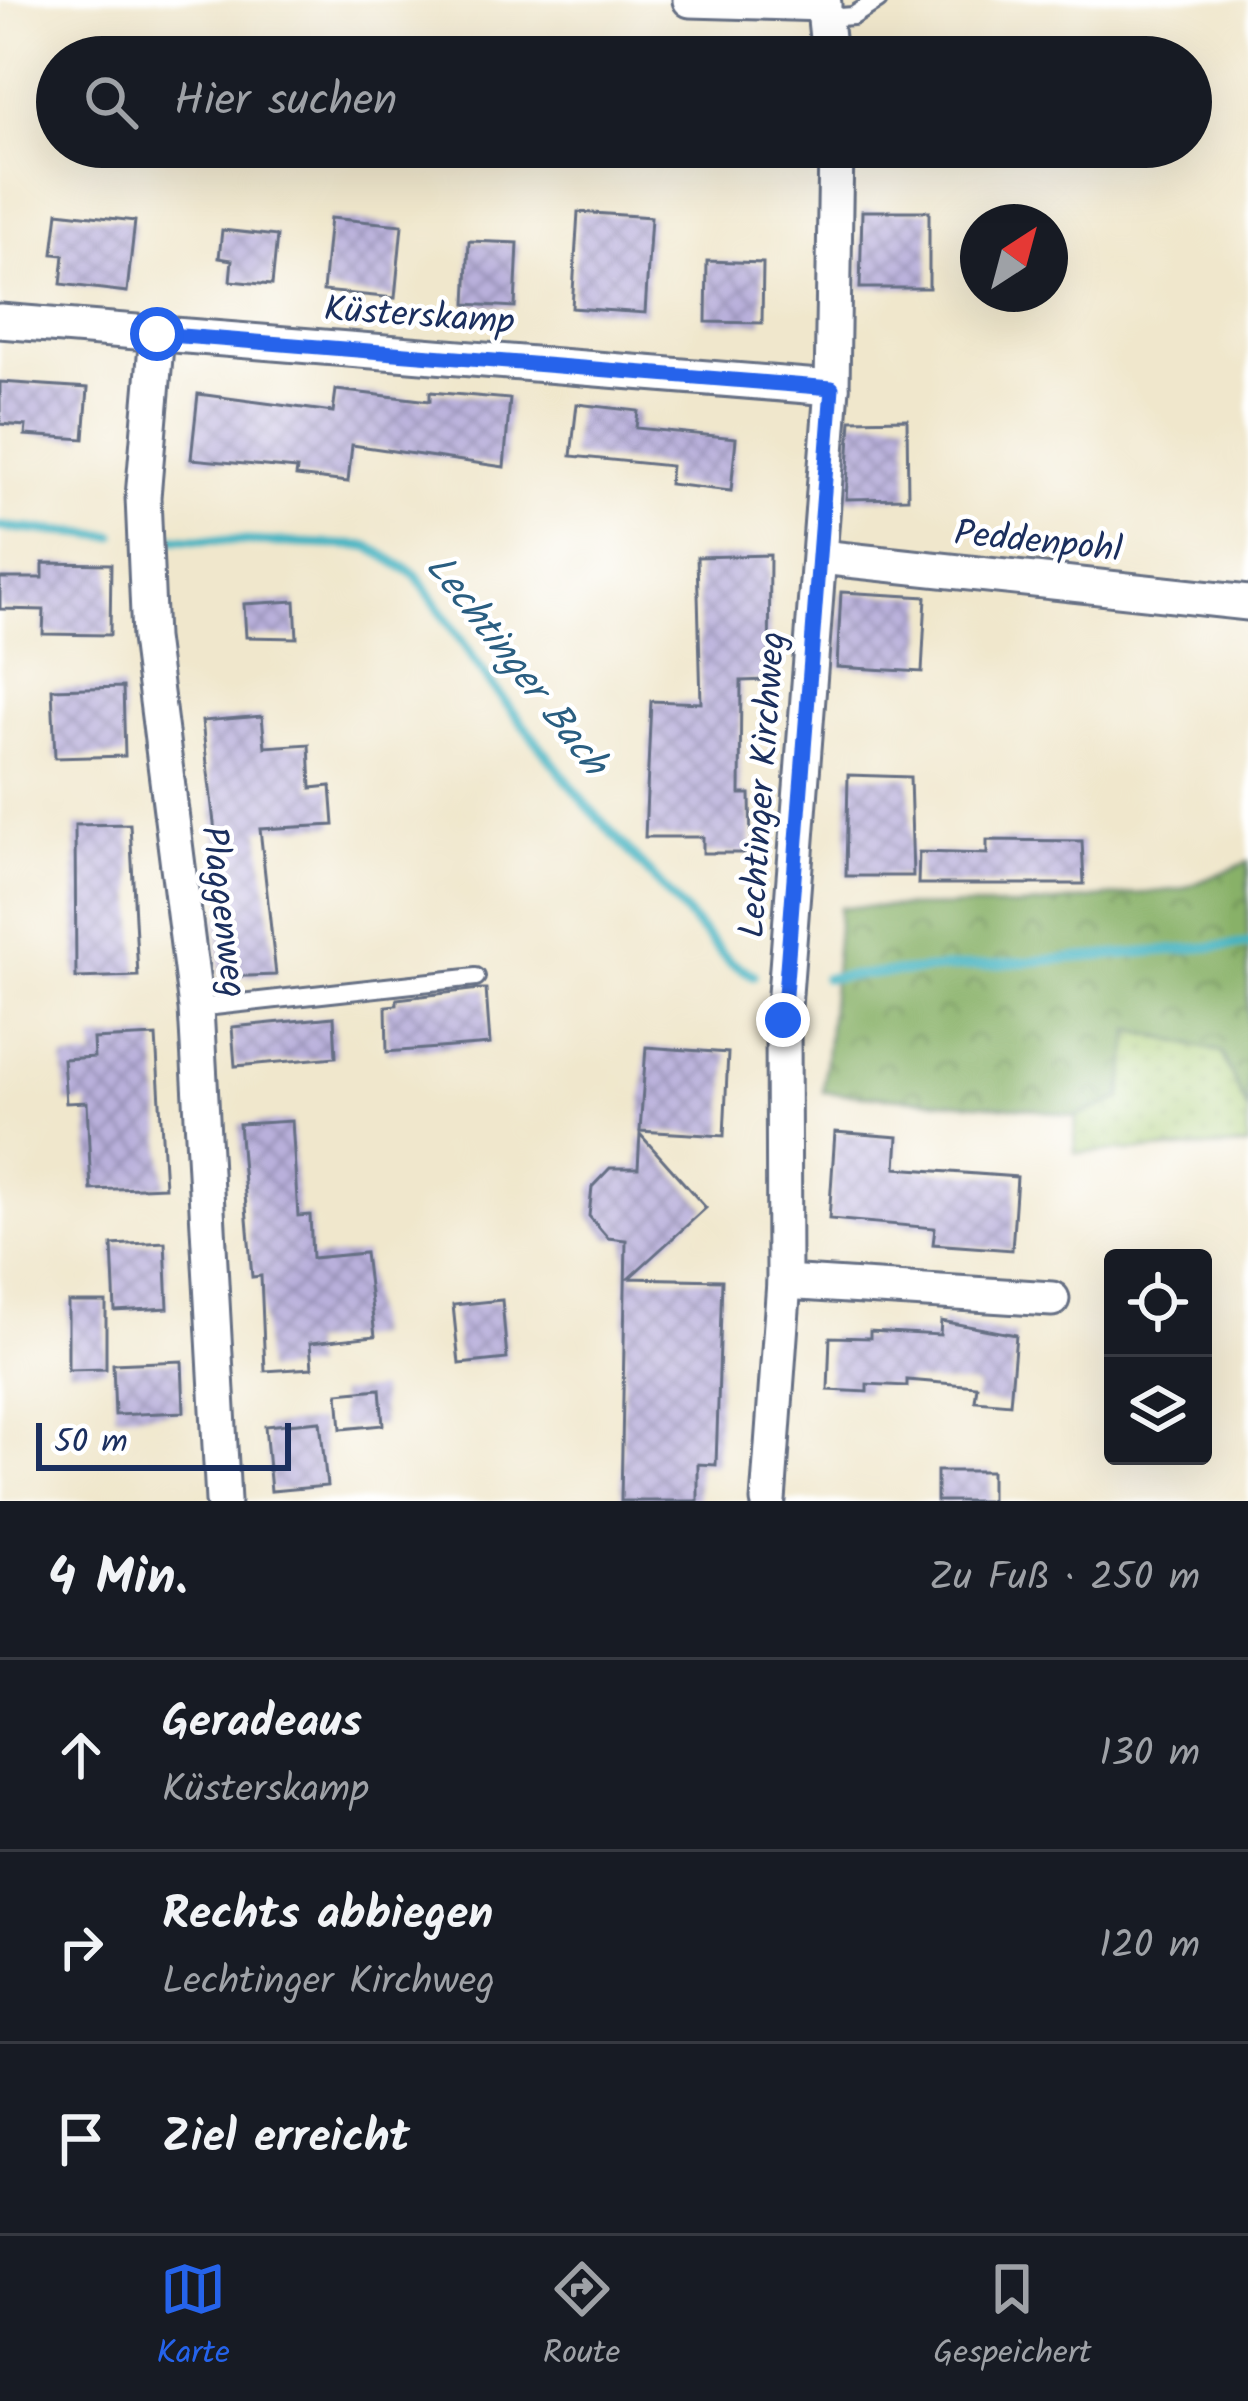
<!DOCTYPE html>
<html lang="de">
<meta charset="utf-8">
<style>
:root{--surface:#171b24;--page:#242831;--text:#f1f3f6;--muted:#9ea1a6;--line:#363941;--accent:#2563eb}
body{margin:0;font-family:Kalam,sans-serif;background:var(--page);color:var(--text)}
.controls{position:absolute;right:36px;bottom:36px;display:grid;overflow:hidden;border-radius:12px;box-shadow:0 12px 48px #0002}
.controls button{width:108px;height:108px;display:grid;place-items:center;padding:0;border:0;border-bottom:3px solid var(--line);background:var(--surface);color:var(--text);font:60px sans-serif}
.compass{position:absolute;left:960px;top:204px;width:108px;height:108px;border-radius:50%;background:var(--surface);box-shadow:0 12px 48px #0002;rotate:36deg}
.scale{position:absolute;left:36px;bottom:30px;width:255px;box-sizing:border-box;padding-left:12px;border:6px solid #1b2f5e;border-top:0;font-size:33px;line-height:42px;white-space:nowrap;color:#1b2f5e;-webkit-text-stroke:9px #fff;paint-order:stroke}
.stop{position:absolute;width:36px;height:36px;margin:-27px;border:9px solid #2563eb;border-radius:50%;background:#fff}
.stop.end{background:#2563eb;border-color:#fff;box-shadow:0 3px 12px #0008}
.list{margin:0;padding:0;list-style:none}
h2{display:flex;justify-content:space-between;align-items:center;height:156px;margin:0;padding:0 48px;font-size:51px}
h2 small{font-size:39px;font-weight:400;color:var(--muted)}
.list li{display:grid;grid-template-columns:78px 1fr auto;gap:36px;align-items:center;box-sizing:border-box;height:192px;padding:0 48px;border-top:3px solid var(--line)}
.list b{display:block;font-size:45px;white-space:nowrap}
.list p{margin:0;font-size:39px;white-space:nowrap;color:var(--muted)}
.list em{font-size:39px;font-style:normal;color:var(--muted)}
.icon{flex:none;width:66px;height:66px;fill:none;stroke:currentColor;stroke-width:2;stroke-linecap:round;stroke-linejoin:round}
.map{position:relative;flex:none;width:1248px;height:1501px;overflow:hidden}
.search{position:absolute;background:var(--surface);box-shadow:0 12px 48px #0002;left:36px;right:36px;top:36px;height:132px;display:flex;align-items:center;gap:30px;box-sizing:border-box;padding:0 42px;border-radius:66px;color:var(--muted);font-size:45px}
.sheet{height:732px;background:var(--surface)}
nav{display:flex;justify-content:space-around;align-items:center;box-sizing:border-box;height:168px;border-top:3px solid var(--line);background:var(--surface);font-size:33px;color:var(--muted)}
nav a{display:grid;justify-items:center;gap:6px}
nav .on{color:var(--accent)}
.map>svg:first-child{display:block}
</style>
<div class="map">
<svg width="1248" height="1501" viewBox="0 0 1248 1501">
<defs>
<pattern id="grass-dots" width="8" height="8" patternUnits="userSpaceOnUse" patternTransform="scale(3)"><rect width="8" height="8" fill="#abce77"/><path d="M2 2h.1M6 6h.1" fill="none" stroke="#93b169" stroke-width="1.8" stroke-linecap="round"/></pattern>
<pattern id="forest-crowns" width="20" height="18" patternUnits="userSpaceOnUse" patternTransform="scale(3)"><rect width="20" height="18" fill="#88b168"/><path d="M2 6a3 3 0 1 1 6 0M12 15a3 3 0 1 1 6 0" fill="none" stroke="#6e9059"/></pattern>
<pattern id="building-cross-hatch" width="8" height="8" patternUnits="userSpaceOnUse" patternTransform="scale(3)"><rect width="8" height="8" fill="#b9b0db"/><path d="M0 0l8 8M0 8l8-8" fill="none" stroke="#9690b5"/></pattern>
</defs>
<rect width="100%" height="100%" fill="#fff"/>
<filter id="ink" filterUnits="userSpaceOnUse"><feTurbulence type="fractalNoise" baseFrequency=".00833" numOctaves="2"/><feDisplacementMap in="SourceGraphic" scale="24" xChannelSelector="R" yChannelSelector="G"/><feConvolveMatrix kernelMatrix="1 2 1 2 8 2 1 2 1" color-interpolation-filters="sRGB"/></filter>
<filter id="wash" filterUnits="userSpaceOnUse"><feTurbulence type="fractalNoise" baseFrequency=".004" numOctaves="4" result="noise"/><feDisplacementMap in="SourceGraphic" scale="48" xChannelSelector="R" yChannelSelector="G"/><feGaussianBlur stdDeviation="2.7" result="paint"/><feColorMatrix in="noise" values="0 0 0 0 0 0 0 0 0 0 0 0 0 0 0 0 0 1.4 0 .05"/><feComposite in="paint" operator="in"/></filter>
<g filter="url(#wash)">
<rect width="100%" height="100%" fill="#f0e7cc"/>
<path fill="url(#grass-dots)" stroke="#637e6a" stroke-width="3" d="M 1130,1030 L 1221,1052 L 1248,1112 L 1248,1146 L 1075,1153 L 1076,1117 L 1121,1099 Z"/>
<path fill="url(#forest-crowns)" stroke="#527063" stroke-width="3" d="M 1248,862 L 1248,1111 L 1221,1052 L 1131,1030 L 1121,1099 L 1076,1117 L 1028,1108 L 823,1092 L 840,907 L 1020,906 L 1182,889 Z"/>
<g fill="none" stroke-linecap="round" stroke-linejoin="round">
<g stroke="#46b4c1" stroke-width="10">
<path d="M 0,527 L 113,536"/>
<path d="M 162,538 L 368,546 L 416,575 L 491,684 L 584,802 L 730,962 L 754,975"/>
<path d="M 825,978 L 1248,944"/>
</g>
</g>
<g id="blocks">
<g fill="url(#building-cross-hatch)">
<path d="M 862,211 L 929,211 L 929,288 L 860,288 Z"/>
<path d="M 58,212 L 135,221 L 127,292 L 61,284 L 64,255 L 53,254 Z"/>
<path d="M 578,212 L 651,217 L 645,313 L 572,308 Z"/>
<path d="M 330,218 L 402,225 L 395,298 L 323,291 Z"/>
<path d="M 222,230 L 277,236 L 272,285 L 230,281 L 232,260 L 219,258 Z"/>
<path d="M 469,241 L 518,243 L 515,307 L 466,304 Z"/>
<path d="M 707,261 L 763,263 L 762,323 L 706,322 Z"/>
<path d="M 0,382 L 88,388 L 84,439 L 25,435 L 26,426 L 0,424 Z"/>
<path d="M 336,390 L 430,401 L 430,392 L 510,399 L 504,467 L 352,445 L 348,482 L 296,476 L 297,469 L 191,459 L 198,394 L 333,412 Z"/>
<path d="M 577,404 L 638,411 L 636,428 L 736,438 L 731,491 L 669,484 L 671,466 L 571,456 Z"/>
<path d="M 907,419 L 908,498 L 846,499 L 851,420 Z"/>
<path d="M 770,555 L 769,680 L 741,681 L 740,794 L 750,794 L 751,853 L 703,853 L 703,837 L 645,837 L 651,701 L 701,703 L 697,557 Z"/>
<path d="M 43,563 L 111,564 L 110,635 L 43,634 L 44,610 L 0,609 L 0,578 L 43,578 Z"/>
<path d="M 841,592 L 926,597 L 922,672 L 837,667 Z"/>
<path d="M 295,601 L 297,638 L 246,637 L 244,604 Z"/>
<path d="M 123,687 L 125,756 L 55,758 L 52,689 Z"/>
<path d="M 262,716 L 265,747 L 309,744 L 311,788 L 331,786 L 334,825 L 260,829 L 276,975 L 220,977 L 217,917 L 225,917 L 202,721 Z"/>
<path d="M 848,775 L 910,777 L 913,876 L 846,876 Z"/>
<path d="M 130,824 L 138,976 L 76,978 L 75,825 Z"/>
<path d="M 987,840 L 1082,841 L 1084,884 L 918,884 L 919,852 L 987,854 Z"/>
<path d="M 479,989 L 486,989 L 490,1044 L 387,1052 L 386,1006 L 397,1005 L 397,999 Z"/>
<path d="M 334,1017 L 336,1057 L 235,1066 L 232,1027 Z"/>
<path d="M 156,1036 L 165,1187 L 91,1190 L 87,1102 L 66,1103 L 63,1059 L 94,1057 L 93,1039 Z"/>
<path d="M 646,1047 L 728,1053 L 724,1136 L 640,1131 Z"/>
<path d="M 292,1121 L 298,1216 L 310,1215 L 312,1258 L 365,1253 L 375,1336 L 310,1343 L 312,1368 L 265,1371 L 261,1276 L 252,1277 L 239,1124 Z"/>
<path d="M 835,1132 L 898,1137 L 896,1168 L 1017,1177 L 1012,1250 L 933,1244 L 935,1228 L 829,1219 Z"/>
<path d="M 640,1134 L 706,1208 L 629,1278 L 722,1280 L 716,1465 L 698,1464 L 698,1501 L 621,1501 L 626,1240 L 608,1238 L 589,1216 L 592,1187 L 610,1168 L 638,1168 Z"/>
<path d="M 165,1242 L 168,1308 L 115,1311 L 112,1245 Z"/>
<path d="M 502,1300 L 507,1359 L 459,1364 L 453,1305 Z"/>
<path d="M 68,1302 L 106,1302 L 106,1369 L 68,1370 Z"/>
<path d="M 941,1321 L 1016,1335 L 1010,1404 L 975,1401 L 977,1386 L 907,1380 L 907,1386 L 867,1384 L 867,1392 L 828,1390 L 830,1337 L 870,1338 L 870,1331 L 940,1335 Z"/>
<path d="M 182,1361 L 184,1412 L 115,1415 L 113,1364 Z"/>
<path d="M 380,1389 L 383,1425 L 341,1429 L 338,1393 Z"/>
<path d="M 320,1421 L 327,1486 L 271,1491 L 265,1426 Z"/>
<rect x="937" y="1471" width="54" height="30"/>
</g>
</g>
</g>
<g filter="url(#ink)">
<use href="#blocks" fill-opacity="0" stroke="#666f84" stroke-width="3"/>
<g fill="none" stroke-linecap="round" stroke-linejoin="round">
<defs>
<g id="lane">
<path d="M 825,18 L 853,16 L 878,0"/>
<path d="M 196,1008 L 476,977"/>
</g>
<g id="street">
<path d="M 690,0 L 824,4"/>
<path d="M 823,0 L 829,57"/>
<path d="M 0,321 L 832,388"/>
<path d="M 157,334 L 143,497 L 149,638 L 196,1008 L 223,1501"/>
<path d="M 820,557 L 1248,603"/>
<path d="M 784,1282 L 1052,1299"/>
<path d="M 768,1501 L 784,1282 L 783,1020 L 832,388 L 836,147"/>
</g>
</defs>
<use href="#lane" stroke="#666f84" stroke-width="22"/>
<use href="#street" stroke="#666f84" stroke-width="39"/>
<use href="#lane" stroke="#fff" stroke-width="16"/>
<use href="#street" stroke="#fff" stroke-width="33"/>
</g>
</g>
<g fill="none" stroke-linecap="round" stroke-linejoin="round" filter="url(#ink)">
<path stroke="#2563eb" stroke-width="15" d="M 157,334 L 832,388 L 783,1020"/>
</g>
<g text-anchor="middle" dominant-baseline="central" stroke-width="9" stroke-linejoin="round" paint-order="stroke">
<g font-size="36" fill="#1b2f5e" stroke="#fff">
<text transform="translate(419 317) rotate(4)">Küsterskamp</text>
<text transform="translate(1038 543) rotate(6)">Peddenpohl</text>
<text transform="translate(764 785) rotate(-86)">Lechtinger Kirchweg</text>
<text transform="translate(222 912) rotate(83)">Plaggenweg</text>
</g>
<g font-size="39" font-style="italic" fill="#2a5e81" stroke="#fff">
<text transform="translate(515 666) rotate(52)">Lechtinger Bach</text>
</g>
</g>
</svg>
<div class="controls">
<button><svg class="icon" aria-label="locate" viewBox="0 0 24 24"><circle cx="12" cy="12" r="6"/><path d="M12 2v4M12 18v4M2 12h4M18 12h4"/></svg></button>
<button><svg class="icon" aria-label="layers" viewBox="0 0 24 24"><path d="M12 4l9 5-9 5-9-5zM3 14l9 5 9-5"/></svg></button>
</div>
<svg class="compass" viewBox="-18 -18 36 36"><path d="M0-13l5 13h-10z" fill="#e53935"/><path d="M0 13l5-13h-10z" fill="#9ea1a6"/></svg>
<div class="scale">50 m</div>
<div class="stop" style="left:157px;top:334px"></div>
<div class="stop end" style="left:783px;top:1020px"></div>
<div class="search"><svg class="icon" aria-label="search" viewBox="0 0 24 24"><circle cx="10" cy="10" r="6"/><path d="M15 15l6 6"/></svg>Hier suchen</div>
</div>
<section class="sheet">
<h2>4 Min.<small>Zu Fuß · 250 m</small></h2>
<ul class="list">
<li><svg class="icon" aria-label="ahead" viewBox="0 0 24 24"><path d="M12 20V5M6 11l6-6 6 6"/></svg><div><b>Geradeaus</b><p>Küsterskamp</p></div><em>130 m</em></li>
<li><svg class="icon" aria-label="right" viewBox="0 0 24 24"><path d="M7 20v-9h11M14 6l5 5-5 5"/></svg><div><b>Rechts abbiegen</b><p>Lechtinger Kirchweg</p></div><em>120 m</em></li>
<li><svg class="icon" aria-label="arrive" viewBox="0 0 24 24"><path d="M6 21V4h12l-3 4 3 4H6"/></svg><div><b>Ziel erreicht</b></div></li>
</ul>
</section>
<nav>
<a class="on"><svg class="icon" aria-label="map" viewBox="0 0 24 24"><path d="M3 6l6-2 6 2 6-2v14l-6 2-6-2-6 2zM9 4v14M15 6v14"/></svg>Karte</a>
<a><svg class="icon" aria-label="directions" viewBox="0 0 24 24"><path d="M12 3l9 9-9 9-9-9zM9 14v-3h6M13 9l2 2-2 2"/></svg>Route</a>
<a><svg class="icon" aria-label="saved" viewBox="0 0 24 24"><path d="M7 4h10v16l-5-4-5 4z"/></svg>Gespeichert</a>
</nav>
